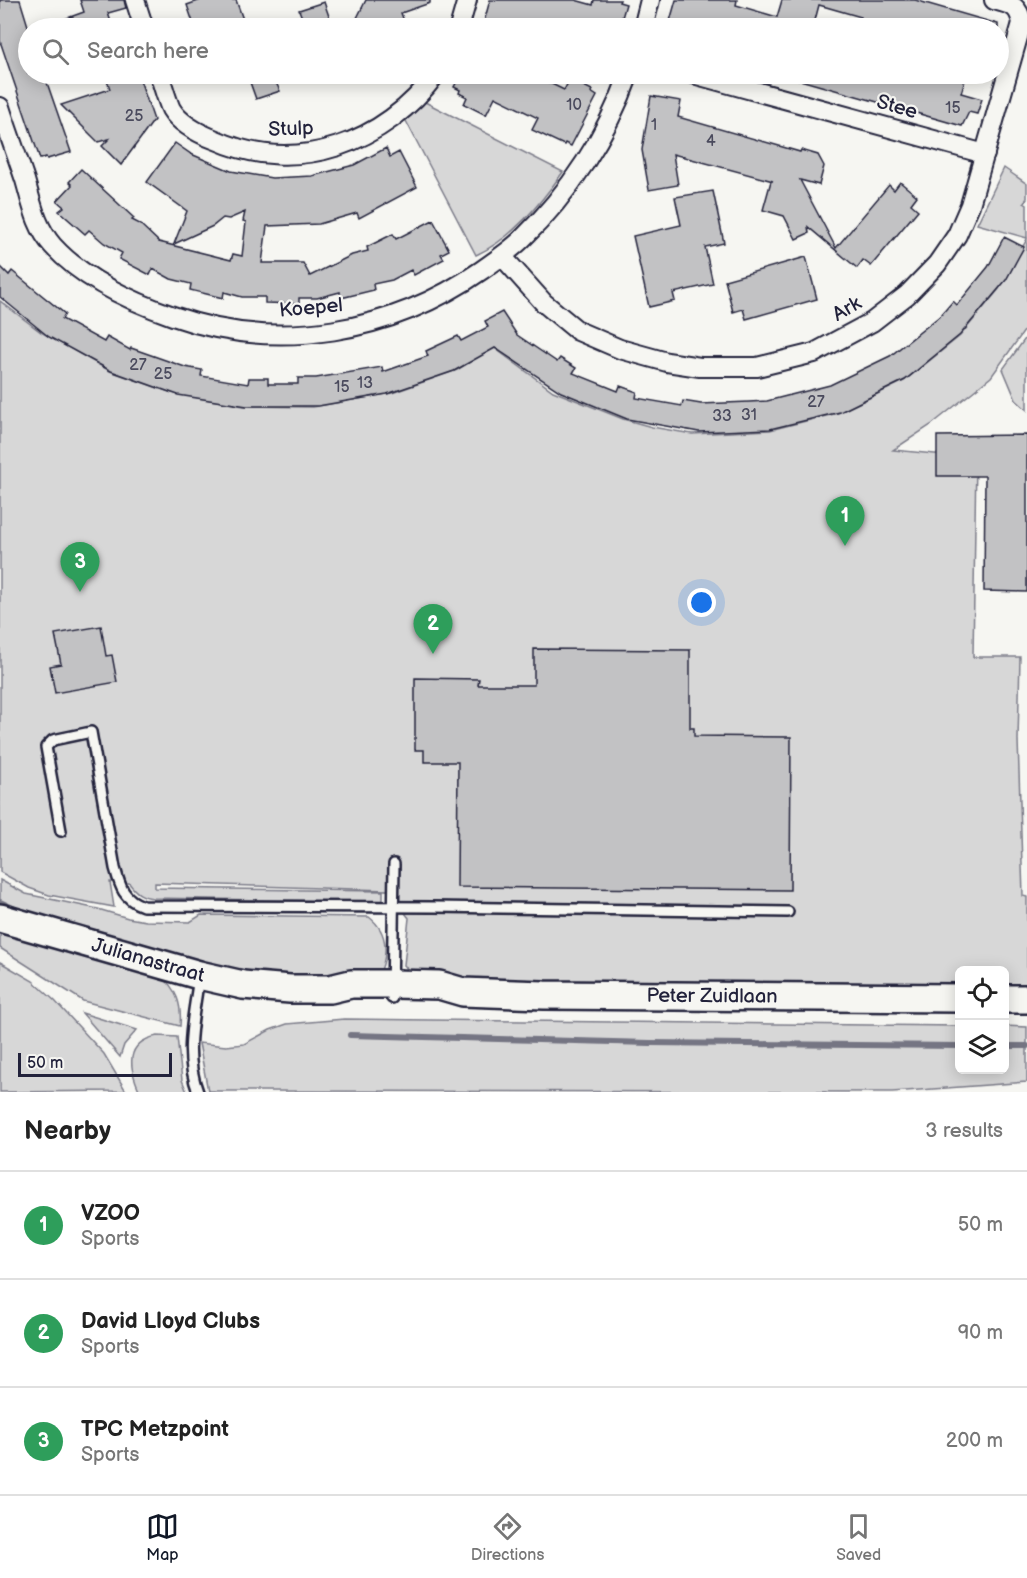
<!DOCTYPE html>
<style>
:root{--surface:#fff;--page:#f6f6f6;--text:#222;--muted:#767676;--line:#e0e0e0;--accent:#111827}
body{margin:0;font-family:"Balsamiq Sans",sans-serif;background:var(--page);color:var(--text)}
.controls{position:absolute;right:18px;bottom:18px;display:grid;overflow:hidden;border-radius:9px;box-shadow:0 3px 15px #0003}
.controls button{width:54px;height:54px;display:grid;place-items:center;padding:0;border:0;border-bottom:2px solid var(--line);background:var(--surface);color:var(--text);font:30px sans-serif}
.scale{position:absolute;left:18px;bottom:15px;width:154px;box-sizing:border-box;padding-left:6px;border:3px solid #22223b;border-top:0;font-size:16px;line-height:21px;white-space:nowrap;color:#22223b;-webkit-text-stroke:4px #f6f6f2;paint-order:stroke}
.you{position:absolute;left:702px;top:603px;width:21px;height:21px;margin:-15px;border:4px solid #fff;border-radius:50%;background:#1a73e8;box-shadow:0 0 0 9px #1a73e833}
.badge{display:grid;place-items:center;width:39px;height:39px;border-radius:50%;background:var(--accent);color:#fff;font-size:20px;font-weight:700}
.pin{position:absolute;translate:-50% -50px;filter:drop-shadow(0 2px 3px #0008)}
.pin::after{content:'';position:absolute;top:32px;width:21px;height:18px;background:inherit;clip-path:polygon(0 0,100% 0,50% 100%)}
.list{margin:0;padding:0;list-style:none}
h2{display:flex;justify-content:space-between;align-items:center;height:78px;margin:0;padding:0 24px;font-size:26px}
h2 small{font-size:20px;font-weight:400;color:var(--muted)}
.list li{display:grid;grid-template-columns:39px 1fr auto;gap:18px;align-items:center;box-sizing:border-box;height:108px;padding:0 24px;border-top:2px solid var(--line)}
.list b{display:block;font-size:22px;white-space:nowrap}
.list p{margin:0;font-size:20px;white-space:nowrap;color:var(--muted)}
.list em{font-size:20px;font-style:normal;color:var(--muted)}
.icon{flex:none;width:33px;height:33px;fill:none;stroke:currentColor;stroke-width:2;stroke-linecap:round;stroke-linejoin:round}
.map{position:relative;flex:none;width:1027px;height:1092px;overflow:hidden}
.search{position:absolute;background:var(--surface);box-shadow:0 3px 15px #0003;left:18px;right:18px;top:18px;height:66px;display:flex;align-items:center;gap:15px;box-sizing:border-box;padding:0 21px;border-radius:33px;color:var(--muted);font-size:22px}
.sheet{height:402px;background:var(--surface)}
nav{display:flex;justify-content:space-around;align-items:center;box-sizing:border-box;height:84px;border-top:2px solid var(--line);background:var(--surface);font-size:16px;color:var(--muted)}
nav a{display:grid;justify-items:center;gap:3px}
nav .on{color:var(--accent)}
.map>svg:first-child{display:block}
</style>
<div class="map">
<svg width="1027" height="1092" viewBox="0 0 1027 1092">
<rect width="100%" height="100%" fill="#f6f6f2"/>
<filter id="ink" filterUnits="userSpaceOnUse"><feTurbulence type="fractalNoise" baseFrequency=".0167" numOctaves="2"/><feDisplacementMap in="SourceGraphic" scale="12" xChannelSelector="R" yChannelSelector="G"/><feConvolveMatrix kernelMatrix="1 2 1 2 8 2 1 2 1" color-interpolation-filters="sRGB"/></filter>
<g filter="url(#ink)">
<g fill="#d7d7d7" stroke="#7c7c89" stroke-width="1.5">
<path d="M 423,101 L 563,172 C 540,204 513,238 476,255 L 405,119 Z"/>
<path d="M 1004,168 L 1027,184 L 1027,198 L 1024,203 L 1027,205 L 1027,238 L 977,224 Z"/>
<path d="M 1027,239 L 1027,327 L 991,377 L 931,425 L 893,450 L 976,458 L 973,657 L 1020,657 L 1018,740 L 1023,896 L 1027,897 L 1027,989 L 1005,989 L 1004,970 L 960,970 L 959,988 L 638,988 L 415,978 L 404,965 L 409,918 L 387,890 L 155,883 L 155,888 L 383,891 L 383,902 L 154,898 C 142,897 136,893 129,883 L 110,882 L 114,907 L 49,895 L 29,888 L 0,872 L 0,301 L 41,332 L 110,371 L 172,393 L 244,406 L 313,407 L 392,393 L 457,370 L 493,347 L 553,391 L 623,419 L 652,427 L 692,434 L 770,430 L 838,413 L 904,381 L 960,336 L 999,289 Z"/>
<path d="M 1027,336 L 1027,410 L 1016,400 L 1003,369 Z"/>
<path d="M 0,880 L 26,894 L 98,909 L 128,918 L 146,921 L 190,922 L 201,915 L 369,917 C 390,933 388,958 377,979 L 328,979 L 227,971 L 0,907 Z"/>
<path d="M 0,927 L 160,975 C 177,989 182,1005 180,1026 L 83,1001 L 0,948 Z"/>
<path d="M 0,962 L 33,981 L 55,1001 L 104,1054 L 126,1091 L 0,1092 Z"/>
<path d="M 82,1013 L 137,1030 L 124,1045 L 120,1057 Z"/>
<path d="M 344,1019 L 959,1026 L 960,1070 L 1004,1070 L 1005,1026 L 1027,1027 L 1027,1082 L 892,1092 L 208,1091 L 199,1043 L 226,1046 L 244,1044 L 270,1030 L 287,1024 Z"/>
<path d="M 157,1036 L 177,1037 L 182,1080 L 187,1092 L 140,1092 C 129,1068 124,1043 157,1036 Z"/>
</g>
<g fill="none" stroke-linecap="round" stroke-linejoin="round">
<g stroke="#757583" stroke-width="6">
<path d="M 0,902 L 15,909"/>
<path d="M 350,1035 L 650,1043 L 960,1046"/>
<path d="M 1004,1046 L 1027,1046"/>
</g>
</g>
<g fill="#c2c2c4" stroke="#22223b" stroke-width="1.5">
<path d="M 0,0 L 20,0 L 28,26 L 28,74 L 44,74 L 71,152 L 47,159 L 46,157 L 40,159 L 0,41 Z"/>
<path d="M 80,0 L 124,0 L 126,8 L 108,13 L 113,28 L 45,28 L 45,26 L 84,12 Z"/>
<path d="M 201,0 L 236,0 L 246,28 L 195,28 L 187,5 Z"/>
<path d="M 366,0 L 430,0 L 430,3 L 401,13 L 404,21 L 395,24 L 397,28 L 352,28 Z"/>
<path d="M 490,0 L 575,0 L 593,5 L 594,0 L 620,0 L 619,2 L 626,4 L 619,28 L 540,28 L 517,22 L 515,28 L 490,28 L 491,24 L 484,22 Z"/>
<path d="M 676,0 L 737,0 L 736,5 L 777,17 L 782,0 L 915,0 L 998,24 L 998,28 L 857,28 L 861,17 L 819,5 L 813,28 L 668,28 Z"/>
<path d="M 324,2 L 333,28 L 306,28 L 299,10 Z"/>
<path d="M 105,74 L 138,74 L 154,120 L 121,165 L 102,146 L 109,139 L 98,142 L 61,105 L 110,89 Z"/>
<path d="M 247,74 L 272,74 L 280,91 L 256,99 Z"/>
<path d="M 461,74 L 531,74 L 564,90 L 570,79 L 592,90 L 591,92 L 597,96 L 571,146 L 565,143 L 564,145 L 532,130 L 538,118 L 495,97 L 486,115 L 464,104 L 467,97 L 459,93 L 460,90 L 454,87 Z"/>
<path d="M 794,74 L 967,74 L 961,93 L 982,99 L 977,114 L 969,112 L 962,126 L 793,78 Z"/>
<path d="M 651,96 L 681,101 L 678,117 L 800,152 L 801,150 L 818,155 L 824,166 L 819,185 L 800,180 L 836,248 L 889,185 L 894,190 L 900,182 L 917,196 L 911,204 L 918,210 L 871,266 L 863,260 L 857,268 L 808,227 L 809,233 L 796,239 L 784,216 L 763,210 L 771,181 L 773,181 L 673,154 L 678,185 L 649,190 L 642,150 Z"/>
<path d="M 175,143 L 191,154 L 231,171 L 272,178 L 312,176 L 354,165 L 386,148 L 390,157 L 399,152 L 417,187 L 359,218 L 357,213 L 319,224 L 267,226 L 262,263 L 303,263 L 310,276 L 352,255 L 368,251 L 367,247 L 393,234 L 396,239 L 433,220 L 449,250 L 441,254 L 444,259 L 414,275 L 411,270 L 392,280 L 373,284 L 374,290 L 341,298 L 340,292 L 317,298 L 299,298 L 299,304 L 265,303 L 265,297 L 242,297 L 224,292 L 223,298 L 190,290 L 191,284 L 171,279 L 153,269 L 150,275 L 119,259 L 122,253 L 104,243 L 89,230 L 85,234 L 59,211 L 64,207 L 57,201 L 72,185 L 69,182 L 81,169 L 134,218 L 132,220 L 140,224 L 159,242 L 231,260 L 233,254 L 242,256 L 246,222 L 243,221 L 245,212 L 229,219 L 223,218 L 213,226 L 174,244 L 187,211 L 147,182 Z"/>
<path d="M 713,191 L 724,243 L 705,247 L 713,284 L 673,293 L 675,301 L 649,307 L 633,236 L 681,225 L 675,197 Z"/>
<path d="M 1004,237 L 1024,247 L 1006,280 L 960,335 L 905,380 L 840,412 L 770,429 L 699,432 L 627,419 L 561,392 L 495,348 L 454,371 L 387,394 L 318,406 L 247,406 L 178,395 L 111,371 L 49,337 L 0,297 L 0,266 L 9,275 L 12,271 L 65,314 L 62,319 L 104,342 L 107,337 L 130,350 L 131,348 L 185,367 L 202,370 L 201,376 L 248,384 L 249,378 L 268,378 L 268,384 L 298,384 L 298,378 L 316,378 L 382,367 L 383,372 L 428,356 L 426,351 L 458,336 L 461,341 L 488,327 L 485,321 L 502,312 L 517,335 L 557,362 L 560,358 L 576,368 L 573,373 L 618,391 L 620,386 L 637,392 L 636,398 L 682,406 L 683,401 L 701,404 L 749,402 L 767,401 L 830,385 L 890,356 L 941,315 L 953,301 L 957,305 L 988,267 Z"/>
<path d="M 806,257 L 817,299 L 746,319 L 743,309 L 733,312 L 725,280 Z"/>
<path d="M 1027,435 L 1027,592 L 984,591 L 985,476 L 937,476 L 937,436 Z"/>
<path d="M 101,626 L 106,656 L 112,655 L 117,682 L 55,693 L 50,666 L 61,664 L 55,634 Z"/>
<path d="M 534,649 L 690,650 L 690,728 L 694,728 L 694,736 L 791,737 L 790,890 L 457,887 L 458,762 L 424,762 L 424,750 L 415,750 L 415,678 L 479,679 L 478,685 L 534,685 Z"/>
</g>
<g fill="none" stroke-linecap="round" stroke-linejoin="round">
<defs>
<g id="lane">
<path d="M 61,831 L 46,747 L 53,740 L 91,732 L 115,868 C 120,886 123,899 143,906 L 435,907 L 788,912"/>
<path d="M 392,998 L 394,864"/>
<path d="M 198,1092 C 183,1053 194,1017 199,976"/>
</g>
<g id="street">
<path d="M 135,0 L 144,28"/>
<path d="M 459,28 L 467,0"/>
<path d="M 643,28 L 650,0"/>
<path d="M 159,74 C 163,85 166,98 171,109 C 180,124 200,134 216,140 C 297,176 385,143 436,74"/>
<path d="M 693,74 L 985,154"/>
<path d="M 0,107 C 8,132 17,156 25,180 C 32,204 36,227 53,246 C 84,280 130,301 173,316 C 278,353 392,333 482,270 C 496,260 510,251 522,239 C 569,194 607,135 629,74"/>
<path d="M 502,256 L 544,303 L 578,331 L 620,349 L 667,362 L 700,367 L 757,367 L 814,353 L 872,322 L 907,295 L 937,264 L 957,235 L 970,205 L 1022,23 C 1018,4 1011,5 994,0"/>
</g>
<g id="secondary">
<path id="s1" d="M 0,918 L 199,975 L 243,985 L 290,989 L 330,989 L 351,984 L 392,984 L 439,985 L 463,992 L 544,995 L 960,998"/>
<path d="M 1004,999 L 1027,999"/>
</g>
</defs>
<use href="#lane" stroke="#22223b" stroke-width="14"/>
<use href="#street" stroke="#22223b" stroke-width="22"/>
<use href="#secondary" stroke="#22223b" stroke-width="32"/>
<use href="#lane" stroke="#f6f6f2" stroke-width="9"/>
<use href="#street" stroke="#f6f6f2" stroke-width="18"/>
<use href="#secondary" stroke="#f6f6f2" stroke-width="27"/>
</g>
</g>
<g text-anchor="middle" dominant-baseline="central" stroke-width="4.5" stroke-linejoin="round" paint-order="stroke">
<g font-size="16" fill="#4a4a5d">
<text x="574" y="105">10</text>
<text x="953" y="108">15</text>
<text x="134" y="116">25</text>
<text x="654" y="125">1</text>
<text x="711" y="141">4</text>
<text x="138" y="365">27</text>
<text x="163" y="374">25</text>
<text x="365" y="383">13</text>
<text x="342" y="387">15</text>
<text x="816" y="402">27</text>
<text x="749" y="415">31</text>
<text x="722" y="416">33</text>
</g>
<g font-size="20" fill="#22223b" stroke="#f6f6f2">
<text transform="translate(897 107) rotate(16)">Stee</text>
<text transform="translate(291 129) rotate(-2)">Stulp</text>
<text transform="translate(311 308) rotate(-5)">Koepel</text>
<text transform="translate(847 309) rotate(-30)">Ark</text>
<text stroke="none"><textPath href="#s1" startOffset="154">Julianastraat</textPath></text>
<text stroke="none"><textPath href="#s1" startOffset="723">Peter Zuidlaan</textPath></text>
</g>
</g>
</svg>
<div class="controls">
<button><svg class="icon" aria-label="locate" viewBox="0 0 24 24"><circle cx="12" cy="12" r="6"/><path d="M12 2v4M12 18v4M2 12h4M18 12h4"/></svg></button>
<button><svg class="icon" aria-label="layers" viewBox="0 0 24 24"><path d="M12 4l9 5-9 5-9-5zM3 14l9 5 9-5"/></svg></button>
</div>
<div class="scale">50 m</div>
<div class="you"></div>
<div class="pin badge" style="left:845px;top:546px;background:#2e9e5b">1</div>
<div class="pin badge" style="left:433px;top:654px;background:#2e9e5b">2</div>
<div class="pin badge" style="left:80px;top:592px;background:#2e9e5b">3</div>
<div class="search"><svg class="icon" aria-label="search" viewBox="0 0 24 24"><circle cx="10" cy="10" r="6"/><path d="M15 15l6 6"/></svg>Search here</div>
</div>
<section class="sheet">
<h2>Nearby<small>3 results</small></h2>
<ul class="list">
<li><span class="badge" style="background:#2e9e5b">1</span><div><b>VZOO</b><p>Sports</p></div><em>50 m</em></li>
<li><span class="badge" style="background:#2e9e5b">2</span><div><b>David Lloyd Clubs</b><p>Sports</p></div><em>90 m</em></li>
<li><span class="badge" style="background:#2e9e5b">3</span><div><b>TPC Metzpoint</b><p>Sports</p></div><em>200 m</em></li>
</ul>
</section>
<nav>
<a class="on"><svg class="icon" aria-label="map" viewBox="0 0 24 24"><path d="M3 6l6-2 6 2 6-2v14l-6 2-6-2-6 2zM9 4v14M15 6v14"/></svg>Map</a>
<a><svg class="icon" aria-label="directions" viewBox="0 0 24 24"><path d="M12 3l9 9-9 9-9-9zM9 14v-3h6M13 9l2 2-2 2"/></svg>Directions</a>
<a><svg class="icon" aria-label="saved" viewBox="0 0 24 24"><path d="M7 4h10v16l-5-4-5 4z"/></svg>Saved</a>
</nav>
